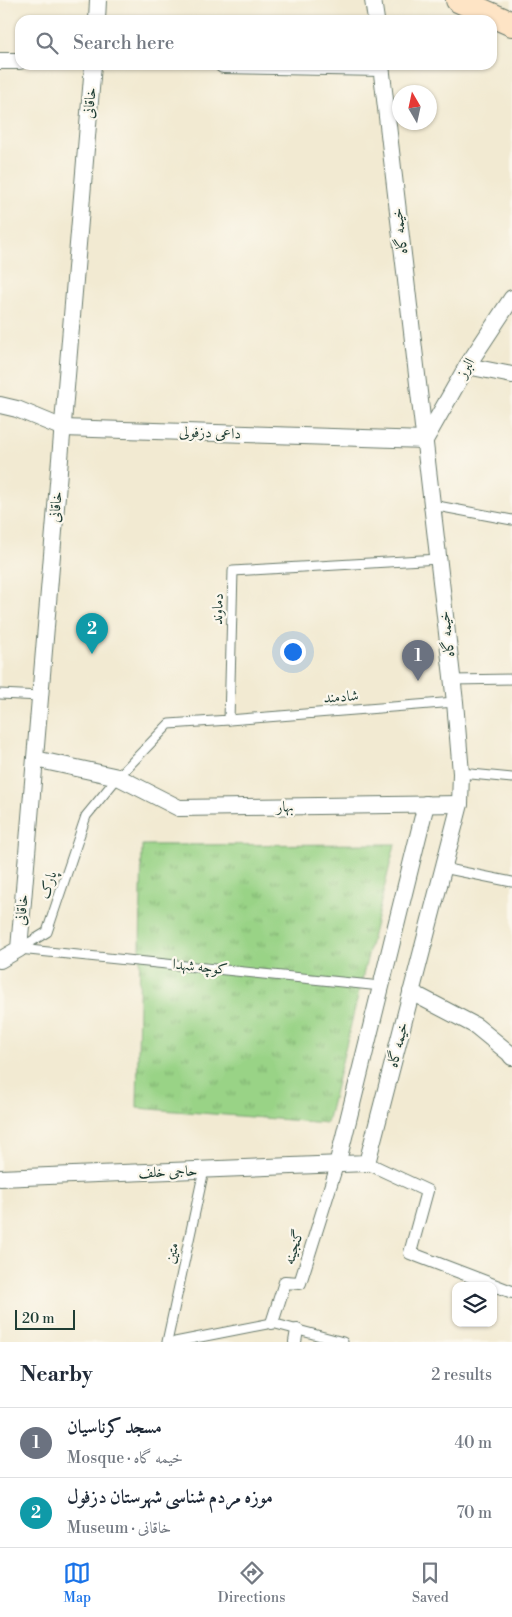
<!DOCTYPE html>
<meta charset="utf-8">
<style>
:root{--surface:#fff;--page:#f2f2f3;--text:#1f2937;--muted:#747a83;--line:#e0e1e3;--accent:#1a73e8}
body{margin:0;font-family:"Libre Bodoni",Amiri,serif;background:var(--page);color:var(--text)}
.controls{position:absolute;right:15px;bottom:15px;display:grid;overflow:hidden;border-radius:10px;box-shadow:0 1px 4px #0004}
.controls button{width:45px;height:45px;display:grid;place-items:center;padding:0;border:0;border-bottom:1px solid var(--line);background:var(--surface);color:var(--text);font:25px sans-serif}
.compass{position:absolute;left:392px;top:85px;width:45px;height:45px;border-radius:50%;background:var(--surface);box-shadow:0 1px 4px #0004;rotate:351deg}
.scale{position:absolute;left:15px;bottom:12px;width:60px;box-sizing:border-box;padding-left:5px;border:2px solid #1f3d34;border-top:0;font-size:14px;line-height:18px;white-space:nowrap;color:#1f3d34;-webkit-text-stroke:4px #fbf7ec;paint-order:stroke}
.you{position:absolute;left:292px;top:651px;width:18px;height:18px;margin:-12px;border:4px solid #fff;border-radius:50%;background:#1a73e8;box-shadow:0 0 0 8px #1a73e833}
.badge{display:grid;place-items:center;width:32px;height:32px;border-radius:50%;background:var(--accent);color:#fff;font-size:16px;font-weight:700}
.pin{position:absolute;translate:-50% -41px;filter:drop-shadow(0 1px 2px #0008)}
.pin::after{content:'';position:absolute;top:26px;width:18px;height:15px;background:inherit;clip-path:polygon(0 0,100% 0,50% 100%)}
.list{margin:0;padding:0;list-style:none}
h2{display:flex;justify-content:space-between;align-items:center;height:65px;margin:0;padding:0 20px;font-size:21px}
h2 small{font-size:16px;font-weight:400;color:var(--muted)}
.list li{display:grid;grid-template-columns:32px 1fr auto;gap:15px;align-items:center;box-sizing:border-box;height:70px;padding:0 20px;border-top:1px solid var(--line)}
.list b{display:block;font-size:19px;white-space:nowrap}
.list p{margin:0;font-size:16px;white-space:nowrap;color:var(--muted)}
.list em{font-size:16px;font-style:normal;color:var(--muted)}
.icon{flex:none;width:28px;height:28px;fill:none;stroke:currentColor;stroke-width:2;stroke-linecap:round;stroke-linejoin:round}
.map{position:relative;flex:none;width:512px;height:1342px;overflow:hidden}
.search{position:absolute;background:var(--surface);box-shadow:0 1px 4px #0004;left:15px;right:15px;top:15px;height:55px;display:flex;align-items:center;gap:12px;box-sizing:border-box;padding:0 18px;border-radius:15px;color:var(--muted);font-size:19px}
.sheet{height:205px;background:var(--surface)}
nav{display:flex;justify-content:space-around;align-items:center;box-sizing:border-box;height:70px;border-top:1px solid var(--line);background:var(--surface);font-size:14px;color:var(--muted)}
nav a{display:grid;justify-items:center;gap:2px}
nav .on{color:var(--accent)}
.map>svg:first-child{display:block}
</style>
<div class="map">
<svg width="512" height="1342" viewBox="0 0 512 1342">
<defs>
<pattern id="park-tufts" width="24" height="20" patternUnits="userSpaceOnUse" patternTransform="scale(1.25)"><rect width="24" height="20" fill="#99d386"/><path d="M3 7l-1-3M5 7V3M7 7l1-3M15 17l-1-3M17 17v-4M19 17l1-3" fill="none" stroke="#7cac6e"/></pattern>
</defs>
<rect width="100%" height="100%" fill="#fbf7ec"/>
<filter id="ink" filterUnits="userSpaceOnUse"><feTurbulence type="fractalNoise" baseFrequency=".02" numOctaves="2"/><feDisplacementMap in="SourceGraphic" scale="10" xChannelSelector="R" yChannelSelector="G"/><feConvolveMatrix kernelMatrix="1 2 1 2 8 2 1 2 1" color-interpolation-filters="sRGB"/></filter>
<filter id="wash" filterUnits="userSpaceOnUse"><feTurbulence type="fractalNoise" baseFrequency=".0096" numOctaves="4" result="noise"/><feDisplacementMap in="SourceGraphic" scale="20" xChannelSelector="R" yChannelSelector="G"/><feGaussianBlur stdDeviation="1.12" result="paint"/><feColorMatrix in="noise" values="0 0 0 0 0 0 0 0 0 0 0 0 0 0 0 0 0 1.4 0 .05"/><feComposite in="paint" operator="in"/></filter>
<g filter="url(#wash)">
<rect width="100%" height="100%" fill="#f2ead2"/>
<path fill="url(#park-tufts)" stroke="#5c885d" d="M 395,844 L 327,1123 L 137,1108 L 142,845 Z"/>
</g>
<g filter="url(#ink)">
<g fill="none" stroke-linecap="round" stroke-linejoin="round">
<defs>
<g id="service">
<path d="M 432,505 L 512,520"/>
<path d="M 453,680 L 512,679"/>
<path d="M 0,694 L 40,696"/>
<path d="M 229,720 L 455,702"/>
<path d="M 461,773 L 512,778"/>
<path d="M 443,868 L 512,882"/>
<path d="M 19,949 L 47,932 L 86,816 L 118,777 L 169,724 L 229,720 L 233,571 L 439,559"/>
<path d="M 19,949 L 381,986"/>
<path d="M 167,1342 L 204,1170"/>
<path d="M 175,1342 L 272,1323 L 343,1342"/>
</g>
<g id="pedestrian">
<path d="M 367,1163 L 427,1191 L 410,1253 L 512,1292"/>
<path d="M 272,1323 L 285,1282 L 300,1283 L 337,1165"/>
<path d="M 295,1342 L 297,1330"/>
</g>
<g id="minor">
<path d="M 373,0 L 376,20"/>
<path d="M 97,20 L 98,0"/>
<path d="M 0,61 L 20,61"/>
<path d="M 223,65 L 381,68"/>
<path d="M 467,366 L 512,375"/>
<path d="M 0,405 L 17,409 L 63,428 L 425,440 L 467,366 L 512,298"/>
<path d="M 35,759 L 118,777 L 179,808 L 460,804"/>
<path d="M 0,960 L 19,949 L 93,65"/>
<path d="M 411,992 L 476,1026 L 509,1053 L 512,1057"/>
<path d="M 337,1165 L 426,804"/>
<path d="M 0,1178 L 367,1163 L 460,804 L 461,773 L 455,702 L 381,65"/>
</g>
<path id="secondary" d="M 458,0 L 512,24"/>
</defs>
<use href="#service" stroke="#697a6b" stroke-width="11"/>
<use href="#pedestrian" stroke="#697a6b" stroke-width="14"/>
<use href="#minor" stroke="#697a6b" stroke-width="18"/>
<use href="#secondary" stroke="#697a6b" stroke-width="26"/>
<use href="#service" stroke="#fff" stroke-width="9"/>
<use href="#pedestrian" stroke="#fff" stroke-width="12"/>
<use href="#minor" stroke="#fff" stroke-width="16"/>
<use href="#secondary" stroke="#fee4c5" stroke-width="24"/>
</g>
</g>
<g text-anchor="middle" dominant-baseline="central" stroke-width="4.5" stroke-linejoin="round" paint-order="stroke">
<g font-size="15" fill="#1f3d34" stroke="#fbf7ec">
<text transform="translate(90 103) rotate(-85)">خاقانی</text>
<text transform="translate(400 231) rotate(-97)">خیمه گاه</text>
<text transform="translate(466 368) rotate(-59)">البرز</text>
<text transform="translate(210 433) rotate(2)">داعی دزفولی</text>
<text transform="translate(56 507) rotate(-85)">خاقانی</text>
<text transform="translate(218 609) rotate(-88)">دماوند</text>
<text transform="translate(447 634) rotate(-97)">خیمه گاه</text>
<text transform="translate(341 697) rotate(-4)">شادمند</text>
<text transform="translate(285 807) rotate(-1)">بهار</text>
<text transform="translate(48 885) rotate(-72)">پارک</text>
<text transform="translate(22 910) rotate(-85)">خاقانی</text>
<text transform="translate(200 967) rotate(6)">کوچه شهدا</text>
<text transform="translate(398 1045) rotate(-76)">خیمه گاه</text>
<text transform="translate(168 1172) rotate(-2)">حاجی خلف</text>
<text transform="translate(294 1247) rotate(-73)">گنجینه</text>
<text transform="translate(172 1253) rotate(-78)">متین</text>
</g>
</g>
</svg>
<div class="controls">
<button><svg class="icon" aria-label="layers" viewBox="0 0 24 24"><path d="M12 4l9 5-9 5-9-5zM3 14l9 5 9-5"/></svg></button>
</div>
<svg class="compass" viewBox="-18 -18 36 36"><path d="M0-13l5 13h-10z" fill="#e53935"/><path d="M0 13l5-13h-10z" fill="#747a83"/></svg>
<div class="scale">20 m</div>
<div class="you"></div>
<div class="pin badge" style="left:418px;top:681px;background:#6b7280">1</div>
<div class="pin badge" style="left:92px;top:654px;background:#0f9aa8">2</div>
<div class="search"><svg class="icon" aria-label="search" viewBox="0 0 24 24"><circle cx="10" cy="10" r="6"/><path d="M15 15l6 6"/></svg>Search here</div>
</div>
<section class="sheet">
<h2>Nearby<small>2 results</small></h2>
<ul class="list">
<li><span class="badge" style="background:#6b7280">1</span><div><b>مسجد کرناسیان</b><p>Mosque · خیمه گاه</p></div><em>40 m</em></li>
<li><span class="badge" style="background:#0f9aa8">2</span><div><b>موزه مردم شناسی شهرستان دزفول</b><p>Museum · خاقانی</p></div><em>70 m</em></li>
</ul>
</section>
<nav>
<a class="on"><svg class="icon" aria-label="map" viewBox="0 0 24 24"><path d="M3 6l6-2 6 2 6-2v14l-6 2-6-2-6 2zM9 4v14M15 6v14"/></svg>Map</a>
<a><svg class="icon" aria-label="directions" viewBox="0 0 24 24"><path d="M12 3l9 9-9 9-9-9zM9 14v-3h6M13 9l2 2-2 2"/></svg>Directions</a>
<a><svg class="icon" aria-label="saved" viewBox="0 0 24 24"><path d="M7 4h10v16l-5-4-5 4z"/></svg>Saved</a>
</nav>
